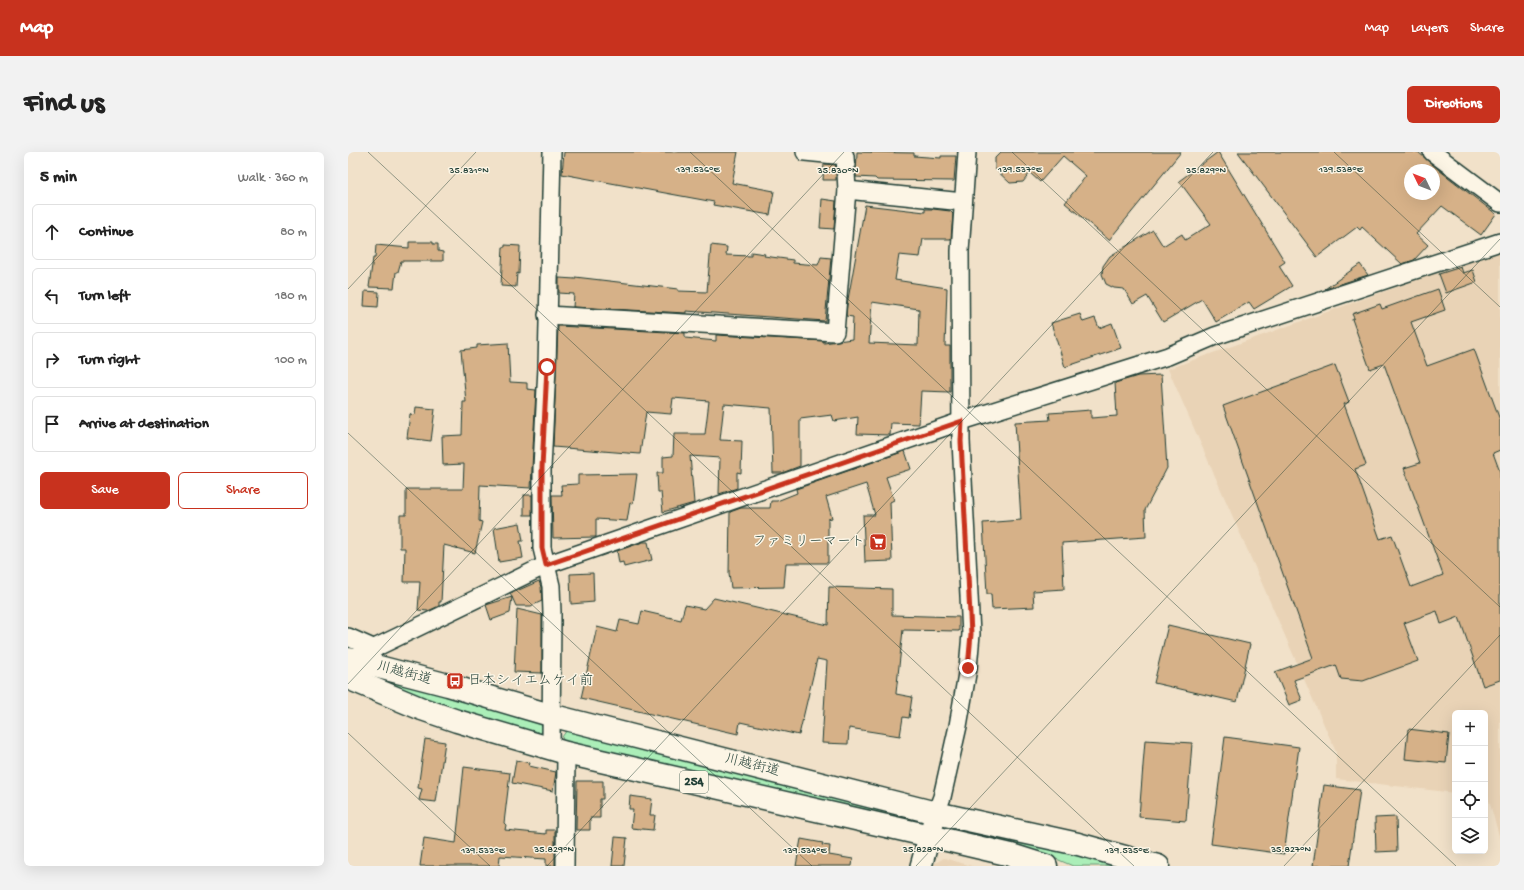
<!DOCTYPE html>
<meta charset="utf-8">
<style>
:root{--surface:#fff;--page:#f2f2f2;--text:#222;--muted:#767676;--line:#e0e0e0;--accent:#c8321e}
body{margin:0;font-family:"Gochi Hand","Klee One",sans-serif;background:var(--page);color:var(--text)}
.controls{position:absolute;right:12px;bottom:12px;display:grid;overflow:hidden;border-radius:6px;box-shadow:0 4px 16px #0002}
.controls button{width:36px;height:36px;display:grid;place-items:center;padding:0;border:0;border-bottom:1px solid var(--line);background:var(--surface);color:var(--text);font:20px sans-serif}
.compass{position:absolute;left:1056px;top:12px;width:36px;height:36px;border-radius:50%;background:var(--surface);box-shadow:0 4px 16px #0002;rotate:313deg}
.stop{position:absolute;width:12px;height:12px;margin:-9px;border:3px solid #c8321e;border-radius:50%;background:#fff}
.stop.end{background:#c8321e;border-color:#fff;box-shadow:0 1px 4px #0008}
.list{margin:0;padding:0;list-style:none}
h2{display:flex;justify-content:space-between;align-items:center;height:52px;margin:0;padding:0 16px;font-size:17px}
h2 small{font-size:13px;font-weight:400;color:var(--muted)}
.list li{display:grid;grid-template-columns:26px 1fr auto;gap:12px;align-items:center;box-sizing:border-box;height:56px;margin:0 8px 8px;padding:0 8px;border:1px solid var(--line);border-radius:6px}
.list b{display:block;font-size:15px;white-space:nowrap}
.list em{font-size:13px;font-style:normal;color:var(--muted)}
.actions{display:flex;gap:8px;padding:12px 16px}
.actions a{flex:1;padding:9px 0;border:1px solid var(--accent);border-radius:6px;text-align:center;font-size:14px;color:var(--accent)}
.actions .main{background:var(--accent);color:#fff}
.icon{flex:none;width:22px;height:22px;fill:none;stroke:currentColor;stroke-width:2;stroke-linecap:round;stroke-linejoin:round}
.map{position:relative;flex:none;width:1152px;height:714px;overflow:hidden;border-radius:6px}
header{display:flex;align-items:center;gap:24px;box-sizing:border-box;height:56px;padding:0 20px;background:var(--accent);color:#fff}
header strong{font-size:19px}
nav{display:flex;gap:22px;margin-inline-start:auto;font-size:14px}
.intro{display:flex;align-items:center;justify-content:space-between;box-sizing:border-box;height:96px;padding:0 24px}
h1{margin:0;font-size:28px}
.button{padding:10px 18px;border-radius:6px;background:var(--accent);color:#fff;font-size:14px;font-weight:700}
main{display:flex;gap:24px;padding:0 24px}
aside{flex:1;background:var(--surface);border-radius:6px;box-shadow:0 4px 16px #0002}
.map>svg:first-child{display:block}
</style>
<header>
<strong>Map</strong>
<nav><a>Map</a><a>Layers</a><a>Share</a></nav>
</header>
<div class="intro"><h1>Find us</h1><a class="button">Directions</a></div>
<main>
<aside>
<h2>5 min<small>Walk · 360 m</small></h2>
<ul class="list">
<li><svg class="icon" aria-label="ahead" viewBox="0 0 24 24"><path d="M12 20V5M6 11l6-6 6 6"/></svg><div><b>Continue</b></div><em>80 m</em></li>
<li><svg class="icon" aria-label="left" viewBox="0 0 24 24"><path d="M17 20v-9H6M10 6l-5 5 5 5"/></svg><div><b>Turn left</b></div><em>180 m</em></li>
<li><svg class="icon" aria-label="right" viewBox="0 0 24 24"><path d="M7 20v-9h11M14 6l5 5-5 5"/></svg><div><b>Turn right</b></div><em>100 m</em></li>
<li><svg class="icon" aria-label="arrive" viewBox="0 0 24 24"><path d="M6 21V4h12l-3 4 3 4H6"/></svg><div><b>Arrive at destination</b></div></li>
</ul>
<div class="actions"><a class="main">Save</a><a>Share</a></div>
</aside>
<div class="map">
<svg width="1152" height="714" viewBox="0 0 1152 714">
<rect width="100%" height="100%" fill="#f1e1c9"/>
<filter id="ink" filterUnits="userSpaceOnUse"><feTurbulence type="fractalNoise" baseFrequency=".025" numOctaves="2"/><feDisplacementMap in="SourceGraphic" scale="8" xChannelSelector="R" yChannelSelector="G"/><feConvolveMatrix kernelMatrix="1 2 1 2 8 2 1 2 1" color-interpolation-filters="sRGB"/></filter>
<g filter="url(#ink)">
<g fill="#e9d3b6">
<path d="M 1152,98 L 1152,687 L 1140,645 L 1137,645 L 1137,561 L 1107,561 L 1107,641 L 988,627 L 988,600 L 820,217 Z"/>
<path d="M 596,706 L 624,714 L 582,714 Z"/>
</g>
<g fill="#abeeb8" stroke="#659676">
<path d="M 20,521 L 196,572 L 195,578 L 190,584 L 78,550 L 18,522 Z"/>
<path d="M 221,575 L 570,665 L 572,669 L 569,673 L 216,591 L 214,585 Z"/>
<path d="M 620,674 L 782,714 L 725,714 L 706,706 L 619,681 Z"/>
</g>
<g fill="#d6b188" stroke="#1f3d34" fill-rule="evenodd">
<path d="M 216,0 L 390,0 L 384,31 L 426,39 L 422,63 L 365,53 L 366,50 L 214,22 Z"/>
<path d="M 509,0 L 566,1 L 566,4 L 593,6 L 593,4 L 608,4 L 606,29 L 529,28 L 527,26 L 508,25 Z"/>
<path d="M 653,0 L 833,0 L 761,88 L 717,51 L 738,24 L 715,4 L 692,30 L 682,21 L 675,30 L 662,31 L 647,17 L 647,6 Z"/>
<path d="M 870,0 L 937,110 L 931,114 L 944,134 L 906,157 L 901,150 L 868,170 L 854,147 L 815,170 L 799,144 L 785,152 L 776,137 L 766,136 L 758,132 L 754,122 L 755,114 L 762,104 L 805,78 L 815,94 L 834,82 L 837,88 L 863,72 L 831,29 Z"/>
<path d="M 890,0 L 1070,0 L 1091,18 L 1148,62 L 1133,83 L 1094,54 L 1068,82 L 1080,93 L 1066,108 L 1054,112 L 1014,75 L 1012,78 L 1009,75 L 969,105 ZM 1062,18 L 1086,18 L 1086,42 L 1062,42 Z"/>
<path d="M 476,12 L 488,13 L 488,28 L 475,28 Z"/>
<path d="M 474,47 L 488,49 L 486,77 L 472,76 Z"/>
<path d="M 517,53 L 577,60 L 577,57 L 585,57 L 602,59 L 605,62 L 603,87 L 575,87 L 572,105 L 551,103 L 547,128 L 599,136 L 597,194 L 602,194 L 602,240 L 573,239 L 571,272 L 543,271 L 542,283 L 509,282 L 510,265 L 486,269 L 484,263 L 452,267 L 452,314 L 434,321 L 425,321 L 423,256 L 376,252 L 372,288 L 394,289 L 393,321 L 389,320 L 389,336 L 371,342 L 372,306 L 342,304 L 346,351 L 315,360 L 313,340 L 310,340 L 309,321 L 315,321 L 315,305 L 325,304 L 326,282 L 357,282 L 361,249 L 325,246 L 323,262 L 298,260 L 292,302 L 205,295 L 210,174 L 337,181 L 337,186 L 368,189 L 368,183 L 476,189 L 476,191 L 504,187 L 505,165 L 498,164 L 499,153 ZM 524,150 L 571,157 L 570,193 L 521,191 Z"/>
<path d="M 61,90 L 85,90 L 85,92 L 90,92 L 90,99 L 95,100 L 95,109 L 53,109 L 50,120 L 48,120 L 46,136 L 21,135 L 25,106 L 27,106 L 28,93 L 61,96 Z"/>
<path d="M 157,93 L 172,94 L 171,122 L 169,121 L 168,135 L 153,134 L 155,95 L 157,95 Z"/>
<path d="M 363,93 L 379,95 L 378,103 L 403,104 L 403,100 L 417,102 L 416,104 L 445,108 L 445,111 L 470,113 L 473,105 L 483,106 L 477,169 L 338,159 L 338,161 L 225,155 L 226,142 L 211,141 L 211,126 L 227,127 L 227,125 L 330,137 L 330,139 L 359,140 Z"/>
<path d="M 1012,112 L 1020,123 L 977,137 Z"/>
<path d="M 1113,115 L 1115,121 L 1125,118 L 1129,130 L 1098,141 L 1091,122 Z"/>
<path d="M 1090,137 L 1097,158 L 1063,170 L 1079,214 L 1126,197 L 1152,268 L 1152,298 L 1145,301 L 1152,320 L 1152,528 L 1135,534 L 1111,465 L 1093,472 L 1089,459 L 1056,471 L 1070,509 L 1015,529 L 993,527 L 988,513 L 946,528 L 954,548 L 941,553 L 927,520 L 965,506 L 875,254 L 987,213 L 1001,250 L 996,252 L 1018,313 L 1007,317 L 1032,387 L 1044,383 L 1063,435 L 1095,423 L 1056,316 L 1072,311 L 1036,212 L 1022,217 L 1004,167 L 1006,166 L 1004,162 L 1032,152 L 1034,157 Z"/>
<path d="M 17,139 L 31,140 L 30,155 L 16,154 Z"/>
<path d="M 732,162 L 735,170 L 747,166 L 751,176 L 764,171 L 773,196 L 717,215 L 703,171 Z"/>
<path d="M 160,191 L 162,230 L 179,231 L 179,237 L 188,238 L 183,336 L 132,333 L 131,369 L 134,370 L 127,401 L 96,393 L 93,450 L 91,450 L 91,454 L 80,459 L 70,458 L 72,430 L 56,430 L 57,396 L 52,396 L 52,363 L 58,363 L 58,337 L 115,337 L 116,312 L 95,313 L 94,284 L 114,283 L 115,250 L 118,250 L 113,198 L 129,196 L 129,193 Z"/>
<path d="M 813,223 L 819,316 L 797,358 L 798,385 L 714,391 L 716,437 L 685,439 L 686,455 L 644,457 L 643,442 L 639,442 L 635,371 L 673,368 L 667,270 L 702,268 L 701,261 L 717,260 L 743,258 L 743,266 L 769,264 L 767,231 L 790,224 Z"/>
<path d="M 68,255 L 87,257 L 83,289 L 59,286 L 62,262 L 67,263 Z"/>
<path d="M 557,299 L 563,317 L 538,325 L 546,348 L 542,350 L 544,409 L 517,410 L 515,363 L 527,363 L 518,332 L 478,345 L 484,366 L 480,367 L 480,411 L 438,411 L 436,435 L 383,436 L 381,421 L 382,360 L 393,356 L 422,356 L 423,349 L 429,349 L 449,341 L 448,337 Z"/>
<path d="M 289,322 L 285,352 L 282,351 L 279,369 L 248,367 L 248,385 L 205,386 L 204,343 L 214,343 L 213,333 L 230,332 L 230,323 Z"/>
<rect x="176" y="343" width="8" height="20"/>
<path d="M 172,371 L 175,389 L 172,389 L 175,406 L 151,410 L 146,376 Z"/>
<path d="M 295,390 L 300,390 L 304,408 L 276,415 L 275,410 L 271,411 L 269,399 Z"/>
<path d="M 245,421 L 246,450 L 223,452 L 222,422 Z"/>
<path d="M 191,429 L 193,435 L 194,449 L 183,454 L 168,454 L 164,445 L 162,461 L 143,468 L 138,453 L 164,445 L 162,442 Z"/>
<path d="M 481,435 L 544,437 L 544,463 L 611,465 L 611,479 L 555,478 L 548,541 L 548,542 L 564,545 L 561,566 L 555,565 L 552,584 L 501,576 L 500,592 L 474,591 L 479,509 L 469,507 L 451,583 L 392,570 L 390,582 L 233,546 L 249,475 L 269,480 L 272,468 L 291,472 L 294,459 L 333,468 L 337,453 L 356,457 L 366,446 L 480,473 Z"/>
<path d="M 169,457 L 194,463 L 194,521 L 166,520 Z"/>
<path d="M 820,473 L 902,492 L 889,550 L 806,531 Z"/>
<path d="M 1060,577 L 1101,582 L 1098,611 L 1057,607 Z"/>
<path d="M 877,585 L 951,595 L 936,702 L 863,692 Z"/>
<path d="M 77,587 L 97,590 L 88,650 L 71,648 L 74,637 L 70,636 Z"/>
<path d="M 797,588 L 844,591 L 838,669 L 791,665 Z"/>
<path d="M 168,608 L 182,611 L 181,614 L 208,620 L 205,639 L 164,631 Z"/>
<path d="M 116,615 L 162,621 L 156,671 L 158,673 L 157,678 L 198,682 L 198,678 L 207,678 L 207,714 L 198,714 L 198,707 L 152,704 L 151,714 L 72,714 L 76,686 L 108,691 Z"/>
<path d="M 229,629 L 255,629 L 255,647 L 252,647 L 252,666 L 242,666 L 242,678 L 228,678 Z"/>
<path d="M 976,633 L 1012,638 L 1001,714 L 965,714 Z"/>
<path d="M 282,644 L 304,647 L 302,663 L 307,663 L 305,678 L 283,676 L 285,657 L 281,657 Z"/>
<path d="M 1048,665 L 1049,699 L 1028,700 L 1027,666 Z"/>
<path d="M 267,685 L 279,686 L 276,714 L 264,714 Z"/>
<path d="M 453,687 L 475,691 L 474,693 L 482,694 L 481,703 L 505,707 L 504,714 L 448,714 Z"/>
</g>
<g fill="none" stroke-linecap="round" stroke-linejoin="round">
<defs>
<g id="minor">
<path d="M 1084,0 L 1152,51"/>
<path d="M 499,38 L 615,50"/>
<path d="M 199,163 L 487,180 L 499,38 L 497,4 L 457,0"/>
<path d="M 0,485 L 27,497"/>
<path d="M 2,508 L 198,413 L 614,269 L 820,204 L 867,184 L 1152,90"/>
<path d="M 203,596 L 204,461 L 203,434 L 194,396 L 194,316 L 199,215 L 204,0"/>
<path d="M 588,661 L 594,645 L 610,574 L 620,516 L 623,482 L 613,289 L 612,99 L 619,0"/>
<path d="M 217,714 L 218,601"/>
</g>
<path id="tertiary" d="M 573,714 L 588,661"/>
<g id="trunk">
<path d="M 0,507 L 100,533 L 202,563 L 588,661 L 730,692 L 810,714"/>
<path d="M 0,526 L 74,557 L 109,569 L 218,601 L 582,684 L 663,703 L 698,714"/>
</g>
</defs>
<use href="#minor" stroke="#1f3d34" stroke-width="20"/>
<use href="#tertiary" stroke="#1f3d34" stroke-width="24"/>
<use href="#trunk" stroke="#1f3d34" stroke-width="25"/>
<use href="#minor" stroke="#fcf5e5" stroke-width="17"/>
<use href="#tertiary" stroke="#fcf5e5" stroke-width="21"/>
<use href="#trunk" stroke="#fcf5e5" stroke-width="22"/>
</g>
</g>
<g fill="none" stroke-linecap="round" stroke-linejoin="round" filter="url(#ink)">
<path stroke="#c8321e" stroke-width="5" d="M 199,215 L 194,316 L 194,396 L 198,413 L 614,269 L 613,289 L 623,482 L 620,516"/>
</g>
<path fill="none" stroke="#1f3d34" stroke-width="1" stroke-opacity="0.45" d="M 20,0 L 786,714M 342,0 L 1108,714M 664,0 L 1152,455M 986,0 L 1152,155M 0,137 L 128,0M 0,281 L 464,714M 0,532 L 496,0M 0,581 L 142,714M 199,714 L 865,0M 568,714 L 1152,87M 936,714 L 1152,483"/>
<defs>
<symbol id="supermarket-square" viewBox="-11 -11 22 22"><rect x="-9" y="-9" width="18" height="18" rx="4" fill="#c8321e" stroke="#fcf5e5"/><path d="M-6-5.5h2.5l.6 2H6L4.5 2H-2.5L-4.4-4H-6ZM-1.5 3.2a1.3 1.3 0 1 0 .1 0ZM3 3.2a1.3 1.3 0 1 0 .1 0Z" fill="#fff"/></symbol>
<symbol id="bus-square" viewBox="-11 -11 22 22"><rect x="-9" y="-9" width="18" height="18" rx="4" fill="#c8321e" stroke="#fcf5e5"/><path d="M-5-6H5V4H4V6H2V4H-2V6H-4V4H-5ZM-3.5-4V0h7V-4ZM-3.5 1.2v1.5H-2V1.2ZM2 1.2v1.5H3.5V1.2Z" fill="#fff"/></symbol>
</defs>
<g fill-rule="evenodd">
<use href="#supermarket-square" x="520" y="380" width="20" height="20"/>
<use href="#bus-square" x="97" y="519" width="20" height="20"/>
</g>
<g text-anchor="middle" dominant-baseline="central" stroke-width="3" stroke-linejoin="round" paint-order="stroke">
<rect fill="#fcf5e5" stroke="#617469" stroke-width="1" x="332" y="619" width="28" height="22" rx="3"/>
<g font-size="13" font-weight="bold" fill="#1f3d34">
<text x="346" y="630">254</text>
</g>
<g font-size="14" fill="#1f3d34" stroke="#fcf5e5" text-anchor="end">
<text x="517" y="390">ファミリーマート</text>
<text x="120" y="529" text-anchor="start">日本シイエムケイ前</text>
</g>
<g font-size="14" fill="#1f3d34" stroke="#fcf5e5">
<text transform="translate(56 522) rotate(15)">川越街道</text>
<text transform="translate(404 614) rotate(14)">川越街道</text>
</g>
</g>
<g font-size="10" text-anchor="middle" fill="#1f3d34" stroke="#fcf5e5" stroke-width="3" stroke-linejoin="round" paint-order="stroke">
<text x="350" y="20">139.536°E</text>
<text x="672" y="20">139.537°E</text>
<text x="993" y="20">139.538°E</text>
<text x="121" y="21">35.831°N</text>
<text x="490" y="21">35.830°N</text>
<text x="858" y="21">35.829°N</text>
<text x="206" y="700">35.829°N</text>
<text x="575" y="700">35.828°N</text>
<text x="943" y="700">35.827°N</text>
<text x="135" y="701">139.533°E</text>
<text x="457" y="701">139.534°E</text>
<text x="779" y="701">139.535°E</text>
</g>
</svg>
<div class="controls">
<button>+</button>
<button>−</button>
<button><svg class="icon" aria-label="locate" viewBox="0 0 24 24"><circle cx="12" cy="12" r="6"/><path d="M12 2v4M12 18v4M2 12h4M18 12h4"/></svg></button>
<button><svg class="icon" aria-label="layers" viewBox="0 0 24 24"><path d="M12 4l9 5-9 5-9-5zM3 14l9 5 9-5"/></svg></button>
</div>
<svg class="compass" viewBox="-18 -18 36 36"><path d="M0-13l5 13h-10z" fill="#e53935"/><path d="M0 13l5-13h-10z" fill="#767676"/></svg>
<div class="stop" style="left:199px;top:215px"></div>
<div class="stop end" style="left:620px;top:516px"></div>
</div>
</main>
